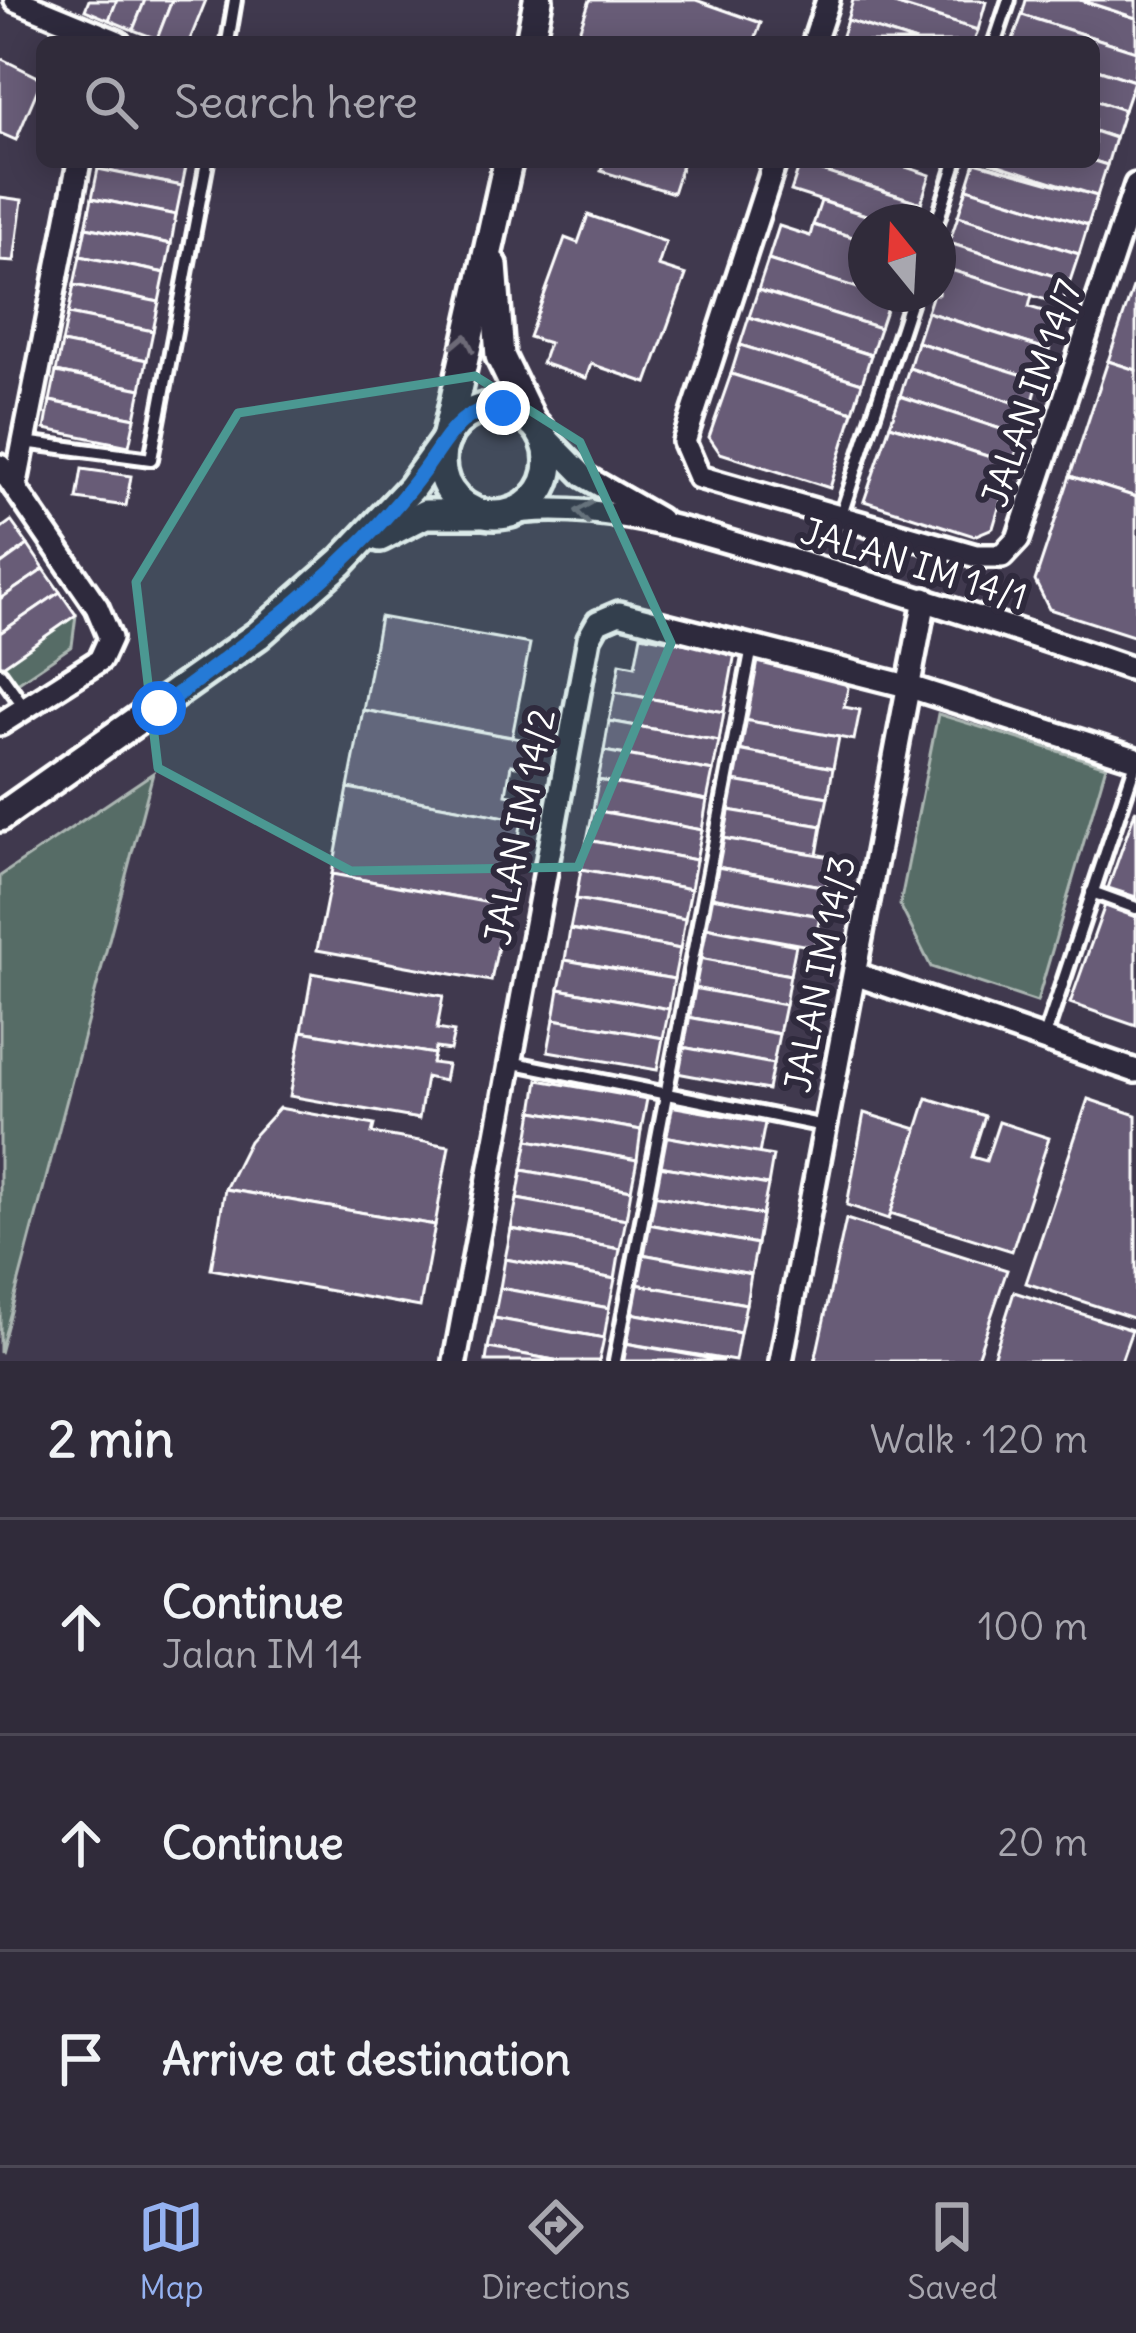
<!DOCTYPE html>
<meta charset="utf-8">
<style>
:root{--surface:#302b3a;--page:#3c3745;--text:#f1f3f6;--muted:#a8a7af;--line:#4b4754;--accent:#95b2f1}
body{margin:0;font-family:Delius,sans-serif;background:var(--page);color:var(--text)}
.compass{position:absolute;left:848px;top:204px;width:108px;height:108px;border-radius:50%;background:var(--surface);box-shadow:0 6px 30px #0003;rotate:342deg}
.stop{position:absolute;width:36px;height:36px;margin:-27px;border:9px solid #1a73e8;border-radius:50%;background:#fff}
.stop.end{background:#1a73e8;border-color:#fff;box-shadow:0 3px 12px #0008}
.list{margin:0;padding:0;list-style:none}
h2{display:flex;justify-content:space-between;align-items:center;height:156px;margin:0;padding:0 48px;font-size:51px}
h2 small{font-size:39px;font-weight:400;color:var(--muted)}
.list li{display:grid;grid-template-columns:78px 1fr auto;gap:36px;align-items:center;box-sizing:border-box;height:216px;padding:0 48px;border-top:3px solid var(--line)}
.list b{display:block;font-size:45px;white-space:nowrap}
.list p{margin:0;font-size:39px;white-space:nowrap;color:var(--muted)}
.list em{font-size:39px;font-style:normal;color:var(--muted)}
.icon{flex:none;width:66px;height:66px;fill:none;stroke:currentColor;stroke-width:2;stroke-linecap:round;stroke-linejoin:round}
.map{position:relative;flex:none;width:1136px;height:1361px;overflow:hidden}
.search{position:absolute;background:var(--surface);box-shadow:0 6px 30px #0003;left:36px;right:36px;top:36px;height:132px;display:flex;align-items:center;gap:30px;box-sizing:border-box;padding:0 42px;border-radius:18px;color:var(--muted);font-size:45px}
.sheet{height:804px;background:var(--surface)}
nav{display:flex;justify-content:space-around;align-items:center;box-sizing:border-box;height:168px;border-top:3px solid var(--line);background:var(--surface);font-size:33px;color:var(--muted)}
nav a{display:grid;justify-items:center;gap:6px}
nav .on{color:var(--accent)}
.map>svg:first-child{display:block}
</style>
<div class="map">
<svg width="1136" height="1361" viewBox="0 0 1136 1361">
<rect width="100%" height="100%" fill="#40394e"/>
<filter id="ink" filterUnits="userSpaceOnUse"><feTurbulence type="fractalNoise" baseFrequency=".00833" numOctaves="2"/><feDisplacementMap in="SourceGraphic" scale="24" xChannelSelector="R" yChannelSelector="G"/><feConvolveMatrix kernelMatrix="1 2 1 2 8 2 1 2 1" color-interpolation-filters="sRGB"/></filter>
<g filter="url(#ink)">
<g fill="#576c66" stroke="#abb6b2" stroke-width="3">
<path d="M 76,615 L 72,646 L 13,686 L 0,668 Z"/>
<path d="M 938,714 L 1106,766 L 1037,1002 L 931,967 L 900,905 Z"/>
<path d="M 153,773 L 0,1353 L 0,876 Z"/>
</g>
<g fill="#675b77" stroke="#fff" stroke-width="3">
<path d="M 89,0 L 117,0 L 109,20 L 85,10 Z"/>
<path d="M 117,0 L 145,0 L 133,30 L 109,20 Z"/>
<path d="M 145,0 L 172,0 L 157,39 L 133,30 Z"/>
<path d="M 172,0 L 206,0 L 189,42 L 157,39 Z"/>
<path d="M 590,0 L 696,0 L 761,23 L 754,42 L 575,42 Z"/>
<path d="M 853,0 L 882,0 L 978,30 L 974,42 L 916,42 L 847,20 Z"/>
<path d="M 882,0 L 980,0 L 986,2 L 978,30 Z"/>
<path d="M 1026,0 L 1080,0 L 1136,18 L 1136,51 L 1022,15 Z"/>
<path d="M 1080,0 L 1136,0 L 1136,18 Z"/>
<path d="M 1022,15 L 1136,51 L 1134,81 L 1094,68 L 1094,42 L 1012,42 Z"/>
<path d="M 847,20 L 916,42 L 840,42 Z"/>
<path d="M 0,58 L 42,79 L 16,140 L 0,133 Z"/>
<path d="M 1094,68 L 1134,81 L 1124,110 L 1094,100 Z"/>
<path d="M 1094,100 L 1124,110 L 1115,138 L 1094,131 Z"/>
<path d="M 1094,131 L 1115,138 L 1107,165 L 1094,161 Z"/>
<path d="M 1094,161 L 1107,165 L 1097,196 L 989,162 Z"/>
<path d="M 99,162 L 187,162 L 182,186 L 98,169 Z"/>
<path d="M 604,162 L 683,162 L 673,193 L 601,171 Z"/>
<path d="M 891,162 L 930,175 L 921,203 L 800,164 Z"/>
<path d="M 975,162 L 1097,196 L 1088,225 L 967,188 Z"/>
<path d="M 800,164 L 921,203 L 915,222 L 888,222 L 791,191 Z"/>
<path d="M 98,169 L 182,186 L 176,215 L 92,198 Z"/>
<path d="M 967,188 L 1088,225 L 1079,254 L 958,216 Z"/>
<path d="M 0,197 L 22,200 L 14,262 L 0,261 Z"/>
<path d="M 92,198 L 176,215 L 171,244 L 86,227 Z"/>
<path d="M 821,201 L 888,222 L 866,222 L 866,241 L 813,225 Z"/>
<path d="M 588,215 L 666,242 L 658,266 L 686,275 L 647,383 L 591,364 L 586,378 L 542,363 L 549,343 L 529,337 L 565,238 L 578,243 Z"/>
<path d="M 958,216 L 1079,254 L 1070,281 L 949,243 Z"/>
<path d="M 813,225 L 866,241 L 866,291 L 768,260 L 779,226 L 810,236 Z"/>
<path d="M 86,227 L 171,244 L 165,273 L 80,256 Z"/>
<path d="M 949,243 L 1070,281 L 1062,305 L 941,267 Z"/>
<path d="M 80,256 L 165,273 L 159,302 L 74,285 Z"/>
<path d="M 768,260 L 890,298 L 880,328 L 758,290 Z"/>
<path d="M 941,267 L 1032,295 L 1029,307 L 1060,316 L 1049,350 L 927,312 L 933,294 L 938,294 Z"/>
<path d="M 1136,279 L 1136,370 L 1108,361 Z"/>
<path d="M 74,285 L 159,302 L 153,331 L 68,314 Z"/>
<path d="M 758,290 L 880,328 L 871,355 L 749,317 Z"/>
<path d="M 927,312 L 1049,350 L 1039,380 L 917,342 Z"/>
<path d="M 68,314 L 153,331 L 147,360 L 62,343 Z"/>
<path d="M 749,317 L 871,355 L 862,383 L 740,345 Z"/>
<path d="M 917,342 L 1039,380 L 1031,408 L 909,368 Z"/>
<path d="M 62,343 L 147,360 L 141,389 L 56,372 Z"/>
<path d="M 740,345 L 862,383 L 853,412 L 731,374 Z"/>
<path d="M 1108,361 L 1136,370 L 1136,497 L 1070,476 Z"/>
<path d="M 909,368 L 1031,408 L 1022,436 L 900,396 Z"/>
<path d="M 56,372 L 141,389 L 135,418 L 50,401 Z"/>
<path d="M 731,374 L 853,412 L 830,488 L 720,453 L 709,437 Z"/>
<path d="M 900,396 L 1022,436 L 1012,464 L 890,425 Z"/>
<path d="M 50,401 L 135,418 L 129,446 L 45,429 Z"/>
<path d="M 890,425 L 1012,464 L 993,528 L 974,536 L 864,501 Z"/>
<path d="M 82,469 L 131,476 L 126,506 L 77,499 Z"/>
<path d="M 1070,476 L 1136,497 L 1136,637 L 1049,609 L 1035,581 Z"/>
<path d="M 11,521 L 28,545 L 0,565 L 0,529 Z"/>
<path d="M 28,545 L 44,569 L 0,599 L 0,565 Z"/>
<path d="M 44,569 L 60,592 L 0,633 L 0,599 Z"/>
<path d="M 60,592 L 76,615 L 0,668 L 0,633 Z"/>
<path d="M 380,617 L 530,644 L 512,737 L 363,710 Z"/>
<path d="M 641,635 L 735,653 L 724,712 L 615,692 L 620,663 L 635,666 Z"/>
<path d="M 755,661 L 840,676 L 848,688 L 844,707 L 860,710 L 854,740 L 744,720 Z"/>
<path d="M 615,692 L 724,712 L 719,741 L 609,721 Z"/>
<path d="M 363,710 L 537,742 L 532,769 L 511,765 L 506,794 L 526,798 L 522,820 L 348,788 Z"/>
<path d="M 744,720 L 839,737 L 833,768 L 738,750 Z"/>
<path d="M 609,721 L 719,741 L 713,771 L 604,751 Z"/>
<path d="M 738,750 L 833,768 L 828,797 L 733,781 Z"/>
<path d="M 604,751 L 713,771 L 707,800 L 598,780 Z"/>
<path d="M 598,780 L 707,800 L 702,830 L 593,810 Z"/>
<path d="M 733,781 L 828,797 L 822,826 L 728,810 Z"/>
<path d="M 348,788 L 522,820 L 506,906 L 332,874 Z"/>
<path d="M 1136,809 L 1136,897 L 1108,888 Z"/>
<path d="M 593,810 L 702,830 L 696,860 L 587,840 Z"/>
<path d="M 728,810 L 822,826 L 817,855 L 722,838 Z"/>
<path d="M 722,838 L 831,857 L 826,887 L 717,867 Z"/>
<path d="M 587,840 L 696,860 L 691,889 L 581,869 Z"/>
<path d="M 717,867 L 826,887 L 820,916 L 711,897 Z"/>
<path d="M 581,869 L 691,889 L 685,919 L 576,899 Z"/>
<path d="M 332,874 L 506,906 L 491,981 L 317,950 Z"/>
<path d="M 711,897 L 820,916 L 814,947 L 705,927 Z"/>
<path d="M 576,899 L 685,919 L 680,949 L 570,929 Z"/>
<path d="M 1105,905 L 1136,916 L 1136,1026 L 1070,1003 Z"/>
<path d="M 705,927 L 796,945 L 790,975 L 699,958 Z"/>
<path d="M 570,929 L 680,949 L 674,979 L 565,960 Z"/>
<path d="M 699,958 L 790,975 L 785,1005 L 693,988 Z"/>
<path d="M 565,960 L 674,979 L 669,1009 L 559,989 Z"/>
<path d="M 312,973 L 443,996 L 437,1029 L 454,1032 L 450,1050 L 435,1048 L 434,1054 L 302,1031 Z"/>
<path d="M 693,988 L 785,1005 L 779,1034 L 688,1017 Z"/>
<path d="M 559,989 L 669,1009 L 663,1038 L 554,1019 Z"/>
<path d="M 688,1017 L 779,1034 L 773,1064 L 682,1047 Z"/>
<path d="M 554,1019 L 663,1038 L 657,1070 L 548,1051 Z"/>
<path d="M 302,1031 L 434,1054 L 432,1063 L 447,1065 L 444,1081 L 426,1077 L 419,1119 L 290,1096 Z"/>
<path d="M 682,1047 L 773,1064 L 768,1090 L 677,1073 Z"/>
<path d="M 538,1080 L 647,1099 L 641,1130 L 533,1111 Z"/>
<path d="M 927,1098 L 985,1116 L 972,1157 L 986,1161 L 999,1122 L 1049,1138 L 1012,1251 L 890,1213 Z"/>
<path d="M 1088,1099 L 1136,1115 L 1136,1319 L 1026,1283 Z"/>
<path d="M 670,1106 L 765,1123 L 759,1154 L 664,1136 Z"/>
<path d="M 279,1108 L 374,1125 L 372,1133 L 449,1146 L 435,1225 L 225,1189 L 249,1141 Z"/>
<path d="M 533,1111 L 641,1130 L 637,1160 L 528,1140 Z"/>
<path d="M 864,1113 L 917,1129 L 889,1219 L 847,1205 Z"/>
<path d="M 664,1136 L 773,1156 L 768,1185 L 659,1166 Z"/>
<path d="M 528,1140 L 637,1160 L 631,1190 L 522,1170 Z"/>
<path d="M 659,1166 L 768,1185 L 762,1215 L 653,1195 Z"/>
<path d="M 522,1170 L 631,1190 L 626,1219 L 517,1199 Z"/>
<path d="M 225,1189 L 435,1225 L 420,1307 L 211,1269 Z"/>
<path d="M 653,1195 L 762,1215 L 757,1244 L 648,1224 Z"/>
<path d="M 517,1199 L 626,1219 L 620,1249 L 511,1229 Z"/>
<path d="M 846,1219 L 1007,1270 L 976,1361 L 815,1361 Z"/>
<path d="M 648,1224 L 757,1244 L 751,1274 L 642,1254 Z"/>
<path d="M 511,1229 L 620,1249 L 615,1279 L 505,1259 Z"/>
<path d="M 642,1254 L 751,1274 L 746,1304 L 636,1284 Z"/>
<path d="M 505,1259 L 615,1279 L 609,1308 L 500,1288 Z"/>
<path d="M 636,1284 L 746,1304 L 740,1333 L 631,1313 Z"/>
<path d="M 500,1288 L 609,1308 L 604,1338 L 494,1318 Z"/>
<path d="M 1014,1292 L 1132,1330 L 1121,1361 L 992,1361 Z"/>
<path d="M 631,1313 L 740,1333 L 735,1361 L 625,1343 Z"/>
<path d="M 494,1318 L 604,1338 L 599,1361 L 560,1361 L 488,1348 Z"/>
<path d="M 625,1343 L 723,1361 L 622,1361 Z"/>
<path d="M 488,1348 L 560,1361 L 486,1361 Z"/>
</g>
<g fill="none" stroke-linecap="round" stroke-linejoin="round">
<defs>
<g id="service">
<path d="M 228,42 L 235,0"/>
<path d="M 995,42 L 1009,0"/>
<path d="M 937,222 L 956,162"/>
<path d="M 24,442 L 151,459 L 207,162"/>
<path d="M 840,518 L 913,294"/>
<path d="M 0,673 L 25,708"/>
<path d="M 1092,892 L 1136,908"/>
<path d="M 1044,1039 L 1136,762"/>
<path d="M 510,1062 L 824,1126"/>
<path d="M 615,1361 L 752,647"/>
</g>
<g id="minor">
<path d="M 16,0 L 118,42"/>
<path d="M 814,42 L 828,0"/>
<path d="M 775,162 L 684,442 L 699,477 L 976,556 L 1002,556 L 1018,539 L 1136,185"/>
<path d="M 533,424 L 584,476 L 659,519"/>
<path d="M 0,466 L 97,607 L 110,638 L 100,660 L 0,724"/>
<path d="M 15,488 L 79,162"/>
<path d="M 497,515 C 596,496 700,534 794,561 C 909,594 1022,632 1136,670"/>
<path d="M 855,974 L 1136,1071"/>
<path d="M 455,1361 L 589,638 L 598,622 L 619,613 L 907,686 L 1136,759"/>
<path d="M 781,1361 L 925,599"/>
</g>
<g id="tertiary">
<path d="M 530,42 L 538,0"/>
<path d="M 493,265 L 500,356 L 532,422"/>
<circle cx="495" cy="461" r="54"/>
<path d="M 380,537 L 425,514 L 479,514"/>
<path d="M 0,817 L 258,635 L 341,562 L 411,488 L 446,439 L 508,162"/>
</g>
</defs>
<use href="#service" stroke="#fff" stroke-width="20"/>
<use href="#minor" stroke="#fff" stroke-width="30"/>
<use href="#tertiary" stroke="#fff" stroke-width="36"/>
<use href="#service" stroke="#2f2a3d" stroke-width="10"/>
<use href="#minor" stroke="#2f2a3d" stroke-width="21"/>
<use href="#tertiary" stroke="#2f2a3d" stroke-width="27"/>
</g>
<defs><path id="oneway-chevron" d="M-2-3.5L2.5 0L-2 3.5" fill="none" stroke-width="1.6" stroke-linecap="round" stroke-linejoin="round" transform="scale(3)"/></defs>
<g stroke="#6d6a77">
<use href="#oneway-chevron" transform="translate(464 343) rotate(-78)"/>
<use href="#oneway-chevron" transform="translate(584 512) rotate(-171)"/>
</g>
</g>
<g fill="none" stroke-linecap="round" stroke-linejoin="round" filter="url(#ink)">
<path stroke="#1a73e8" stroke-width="15" d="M 159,708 C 253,639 351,567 422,473 C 446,441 458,407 503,408"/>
</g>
<path fill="#4b9892" fill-opacity="0.2" stroke="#4b9892" stroke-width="9" stroke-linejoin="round" d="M 475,376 L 580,442 L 671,643 L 578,867 L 351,871 L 158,768 L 136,582 L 238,413 Z"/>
<g text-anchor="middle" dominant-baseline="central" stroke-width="12" stroke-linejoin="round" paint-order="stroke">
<g font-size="36" fill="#fff" stroke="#2f2a3d">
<text transform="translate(1032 393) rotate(-71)">JALAN IM 14/7</text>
<text transform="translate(914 564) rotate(17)">JALAN IM 14/1</text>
<text transform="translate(520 827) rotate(-79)">JALAN IM 14/2</text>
<text transform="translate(820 974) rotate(-79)">JALAN IM 14/3</text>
</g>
</g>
</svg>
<svg class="compass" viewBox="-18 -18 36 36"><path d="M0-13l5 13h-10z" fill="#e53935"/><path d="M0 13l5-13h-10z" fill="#a8a7af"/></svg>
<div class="stop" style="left:159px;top:708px"></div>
<div class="stop end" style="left:503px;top:408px"></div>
<div class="search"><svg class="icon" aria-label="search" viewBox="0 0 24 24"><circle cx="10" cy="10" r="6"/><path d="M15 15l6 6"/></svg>Search here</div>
</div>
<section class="sheet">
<h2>2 min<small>Walk · 120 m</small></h2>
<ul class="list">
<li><svg class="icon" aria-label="ahead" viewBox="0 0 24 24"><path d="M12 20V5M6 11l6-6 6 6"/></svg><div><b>Continue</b><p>Jalan IM 14</p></div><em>100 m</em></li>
<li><svg class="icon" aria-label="ahead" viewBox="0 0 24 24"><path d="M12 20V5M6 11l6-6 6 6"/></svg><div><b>Continue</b></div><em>20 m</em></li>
<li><svg class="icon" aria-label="arrive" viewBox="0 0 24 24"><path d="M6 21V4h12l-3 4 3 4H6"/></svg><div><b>Arrive at destination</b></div></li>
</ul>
</section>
<nav>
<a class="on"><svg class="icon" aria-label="map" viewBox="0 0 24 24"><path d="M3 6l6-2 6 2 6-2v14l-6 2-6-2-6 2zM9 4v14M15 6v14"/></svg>Map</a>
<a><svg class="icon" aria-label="directions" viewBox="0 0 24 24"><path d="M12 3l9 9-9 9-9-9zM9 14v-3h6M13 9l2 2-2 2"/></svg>Directions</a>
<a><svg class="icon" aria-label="saved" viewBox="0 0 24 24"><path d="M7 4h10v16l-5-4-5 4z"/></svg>Saved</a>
</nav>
